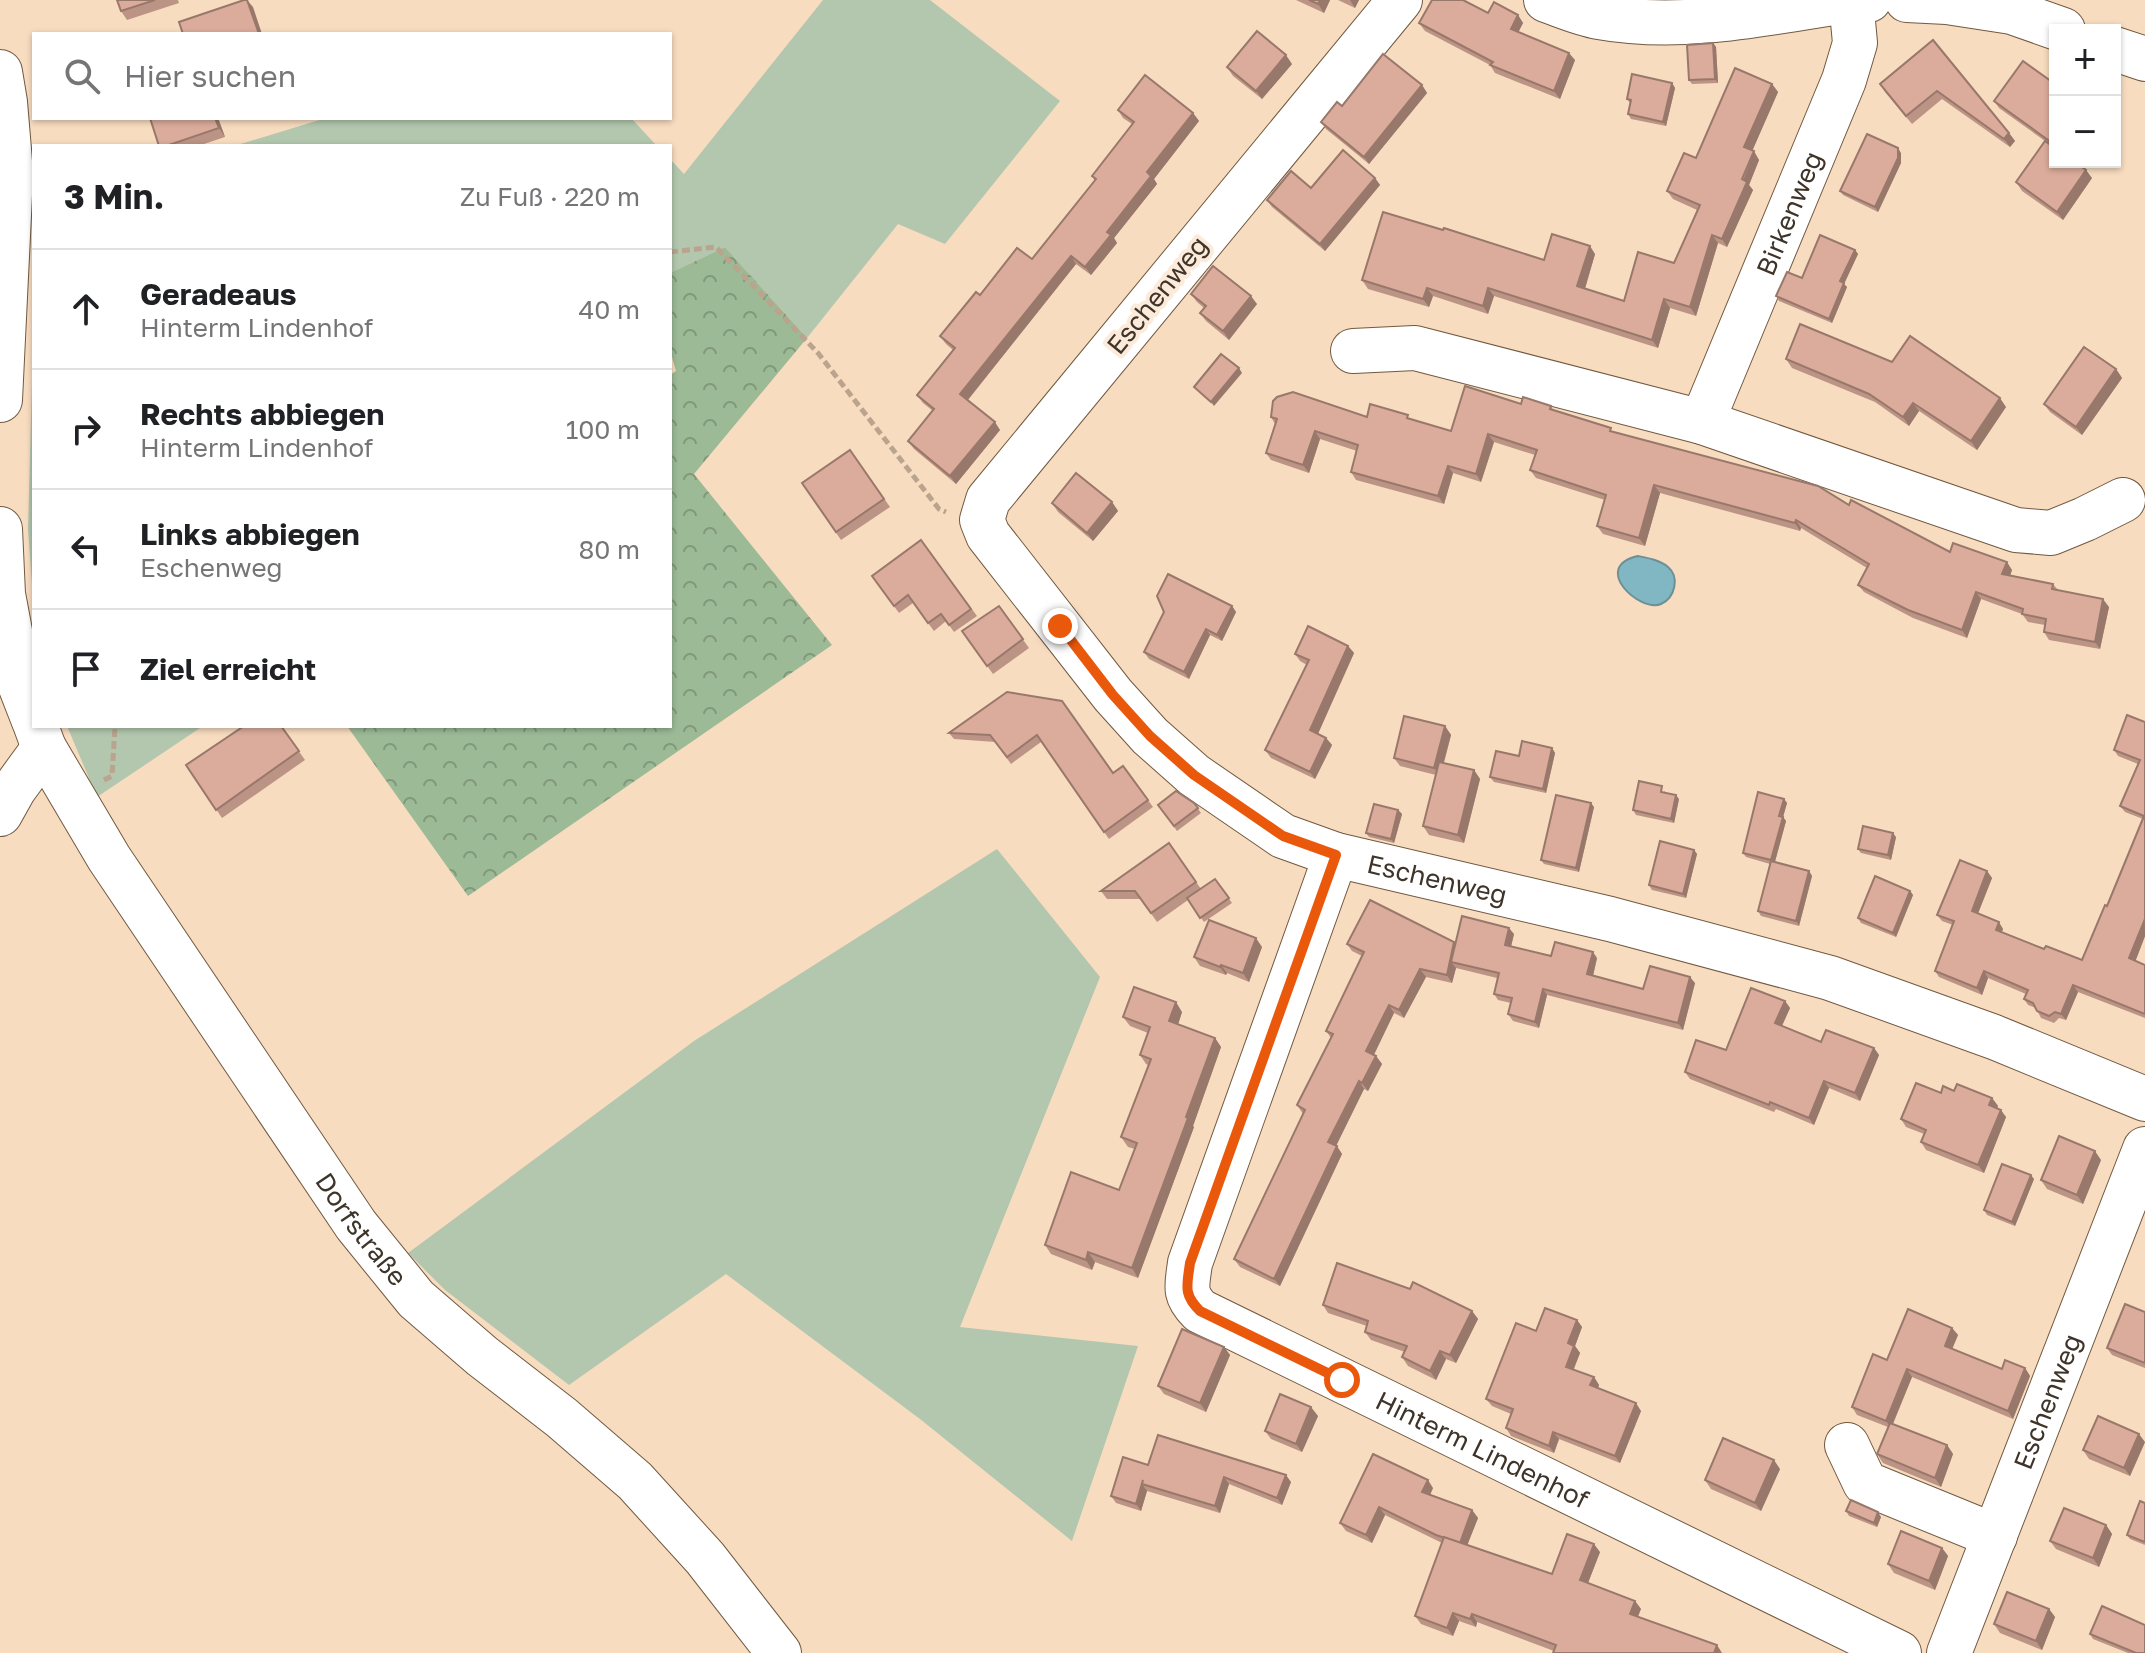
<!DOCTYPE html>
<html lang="de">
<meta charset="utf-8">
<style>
:root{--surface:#fff;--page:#f6f6f6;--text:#202124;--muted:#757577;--line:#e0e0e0}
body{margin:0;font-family:"Golos Text",sans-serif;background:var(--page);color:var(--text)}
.controls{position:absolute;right:24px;top:24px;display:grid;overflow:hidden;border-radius:0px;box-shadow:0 2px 6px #0004}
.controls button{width:72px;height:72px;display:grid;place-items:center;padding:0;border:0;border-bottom:2px solid var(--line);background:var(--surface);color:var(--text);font:40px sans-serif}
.stop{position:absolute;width:24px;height:24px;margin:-18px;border:6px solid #ea580c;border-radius:50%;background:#fff}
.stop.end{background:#ea580c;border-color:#fff;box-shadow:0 2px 8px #0008}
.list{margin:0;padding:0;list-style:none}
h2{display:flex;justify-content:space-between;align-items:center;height:104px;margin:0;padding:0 32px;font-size:34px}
h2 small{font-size:26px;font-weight:400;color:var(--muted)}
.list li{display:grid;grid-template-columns:52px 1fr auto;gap:24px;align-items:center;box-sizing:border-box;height:120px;padding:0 32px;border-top:2px solid var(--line)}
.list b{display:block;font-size:30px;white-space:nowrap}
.list p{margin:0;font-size:26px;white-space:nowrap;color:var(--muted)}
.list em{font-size:26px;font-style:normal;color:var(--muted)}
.icon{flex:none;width:44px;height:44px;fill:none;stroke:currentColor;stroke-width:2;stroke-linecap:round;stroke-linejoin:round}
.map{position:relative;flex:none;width:2145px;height:1653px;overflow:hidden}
.search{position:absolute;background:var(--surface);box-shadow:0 2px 6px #0004;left:32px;top:32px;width:640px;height:88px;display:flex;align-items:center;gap:20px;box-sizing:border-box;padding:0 28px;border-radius:0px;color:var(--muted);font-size:30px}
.panel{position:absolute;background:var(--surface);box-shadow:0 2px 6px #0004;left:32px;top:144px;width:640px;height:584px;border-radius:0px}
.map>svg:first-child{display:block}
</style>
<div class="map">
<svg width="2145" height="1653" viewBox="0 0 2145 1653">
<defs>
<pattern id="forest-crowns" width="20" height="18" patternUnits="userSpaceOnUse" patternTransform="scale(2)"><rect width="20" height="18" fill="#9cba96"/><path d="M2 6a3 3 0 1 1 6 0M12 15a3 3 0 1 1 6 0" fill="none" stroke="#81987a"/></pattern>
</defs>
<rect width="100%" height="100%" fill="#f8dcc0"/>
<g fill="#b2c7ad">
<path d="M 823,0 L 930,0 L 1060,101 L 945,244 L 898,224 L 807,338 L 725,247 L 670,273 L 670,159 L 684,174 Z"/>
<path d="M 326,118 L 631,118 L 657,146 L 234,146 Z"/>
<path d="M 34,307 L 34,612 L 28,529 Z"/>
<path d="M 67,726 L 203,726 L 97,797 Z"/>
<path d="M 997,849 L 1100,977 L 960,1327 L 1138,1346 L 1072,1541 L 920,1419 L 726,1274 L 569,1385 L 445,1290 L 408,1253 L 694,1041 Z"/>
</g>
<path fill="url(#forest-crowns)" d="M 725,247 L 807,338 L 694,474 L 832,645 L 468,896 L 347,726 L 670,726 L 670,375 L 676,371 L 670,350 L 670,273 Z"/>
<path fill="#80b7c3" stroke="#6c9095" stroke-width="2" d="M 1638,556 C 1648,558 1660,560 1668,567 C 1680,577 1675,598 1661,604 C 1640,613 1590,567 1638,556 Z"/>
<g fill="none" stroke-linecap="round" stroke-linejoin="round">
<defs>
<g id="minor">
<path id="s1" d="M 1400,0 L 988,500 L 982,520 L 988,535 L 1113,695 L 1150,736 L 1194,775 L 1283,836 L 1336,855 L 1610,919 L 1830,978 L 1994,1037 L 2145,1099"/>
<path d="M 1546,0 C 1563,6 1581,14 1599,17 C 1682,32 1768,13 1851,0 L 1869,0"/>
<path d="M 1907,0 L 1947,2 L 2012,12 L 2063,30"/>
<path d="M 2115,49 L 2145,59"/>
<path d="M 0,72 L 5,102 L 11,174 L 0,400"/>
<path d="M 1353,351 L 1415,348 L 1702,422 L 2016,530 L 2051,533 L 2085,519 L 2123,500"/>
<path id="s2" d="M 1702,422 L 1844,80 L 1855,43 L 1851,0"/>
<path d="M 0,529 L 3,594 L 20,685 L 34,721"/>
<path id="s3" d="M 36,726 L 44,748 L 109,858 L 356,1225 L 416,1299 L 482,1356 L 562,1418 L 635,1481 L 705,1558 L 779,1653"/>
<path d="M 0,814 L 14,789 L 44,748"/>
<path id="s4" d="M 1336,855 L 1190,1263 C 1187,1286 1183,1294 1200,1311 L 1899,1653"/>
<path d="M 1847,1445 L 1865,1483 L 1995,1536"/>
<path id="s5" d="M 1949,1653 L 2145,1149"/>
</g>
</defs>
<use href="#minor" stroke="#715940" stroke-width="46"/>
<g stroke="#baa48d" stroke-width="5" stroke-dasharray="8 4" stroke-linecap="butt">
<path d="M 670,252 L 716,247 L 818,353 L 939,509 L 946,512"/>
<path d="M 104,780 L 112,776 L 115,726"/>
</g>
<use href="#minor" stroke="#fff" stroke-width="44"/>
</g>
<g fill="#bc9485">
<path d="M 117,0 L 178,0 L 179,3 L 127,20 L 121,11 Z"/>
<path d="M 1296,0 L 1330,0 L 1324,13 Z"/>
<path d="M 1338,0 L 1359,0 L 1355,8 Z"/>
<path d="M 1488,13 L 1518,15 L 1523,23 L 1518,32 L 1575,60 L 1560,99 L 1495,73 L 1490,65 L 1425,31 L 1419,23 Z"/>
<path d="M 1933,40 L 2009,133 L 2015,141 L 2010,147 L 1942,99 L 1912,124 L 1885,92 L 1880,84 Z"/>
<path d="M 1713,43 L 1716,47 L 1718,83 L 1692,84 L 1689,80 Z"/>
<path d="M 1292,64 L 1262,99 L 1233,76 L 1227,67 Z"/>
<path d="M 1672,83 L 1675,88 L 1666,126 L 1631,119 L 1628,114 L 1630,103 L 1627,99 Z"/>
<path d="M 1772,84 L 1778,92 L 1752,151 L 1759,160 L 1749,185 L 1753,190 L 1727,247 L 1718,243 L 1696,316 L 1670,308 L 1658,348 L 1494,296 L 1488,314 L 1433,296 L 1429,307 L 1368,289 L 1362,280 L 1595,254 L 1585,289 L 1624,301 L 1674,263 L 1697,210 L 1673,199 L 1667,191 L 1696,158 Z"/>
<path d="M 2055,84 L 2055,162 L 2092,178 L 2063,220 L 2022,191 L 2016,182 L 2045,141 L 1999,108 L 1994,101 Z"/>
<path d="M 1422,85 L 1427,93 L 1369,164 L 1326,129 L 1321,122 L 1342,106 Z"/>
<path d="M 1118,110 L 1193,113 L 1199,121 L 1154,179 L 1157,184 L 1114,238 L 1117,243 L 1091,275 L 1076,264 L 968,400 L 1000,430 L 956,484 L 914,449 L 908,441 L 933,411 L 923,403 L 917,395 L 953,350 L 946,344 L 940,336 L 980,295 L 1032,259 L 1095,181 L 1092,176 L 1132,124 L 1123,118 Z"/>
<path d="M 150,118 L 218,118 L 225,137 L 198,146 L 159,146 Z"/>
<path d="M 1901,153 L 1901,163 L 1878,212 L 1843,195 L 1840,191 Z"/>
<path d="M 1375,178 L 1380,185 L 1325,251 L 1272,207 L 1267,200 Z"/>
<path d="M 1855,250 L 1858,254 L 1844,284 L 1847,287 L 1832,323 L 1779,301 L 1776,296 L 1802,278 Z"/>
<path d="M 1191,294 L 1257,304 L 1229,340 L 1206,321 L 1200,313 L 1204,308 L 1197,302 Z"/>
<path d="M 1786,359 L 1892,362 L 2006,407 L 1977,450 L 1919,411 L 1909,426 L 1875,402 L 1792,368 Z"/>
<path d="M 2116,369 L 2122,378 L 2082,435 L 2050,412 L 2044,404 Z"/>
<path d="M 1521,404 L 1551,406 L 1553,410 L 1614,432 L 1849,505 L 1950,552 L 2012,570 L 2010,575 L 2053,584 L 2058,590 L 2109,607 L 2100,649 L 2049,640 L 2044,632 L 2045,625 L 2028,622 L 2022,614 L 1981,599 L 1967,638 L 1913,618 L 1864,592 L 1858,585 L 1867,568 L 1801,528 L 1800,531 L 1660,493 L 1645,546 L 1603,534 L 1597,526 L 1605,500 L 1536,478 L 1530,470 L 1535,455 L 1494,442 L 1481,482 L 1453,473 L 1444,504 L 1356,480 L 1351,472 L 1357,451 L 1320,439 L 1309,473 L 1271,460 L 1266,453 L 1275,424 L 1271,417 L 1367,417 L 1411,420 L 1451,431 Z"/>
<path d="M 850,450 L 890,507 L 841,540 L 802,483 Z"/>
<path d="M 1112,502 L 1118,511 L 1093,541 L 1058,512 L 1052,503 Z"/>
<path d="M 921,540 L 977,616 L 954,632 L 946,621 L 934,631 L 913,603 L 899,613 L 872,576 Z"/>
<path d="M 999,606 L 1029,648 L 993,674 L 962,631 Z"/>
<path d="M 1232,606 L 1236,612 L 1222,641 L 1210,635 L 1189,679 L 1149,659 L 1144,652 Z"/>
<path d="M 1348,646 L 1354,653 L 1318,734 L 1326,738 L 1332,745 L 1315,779 L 1271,758 L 1265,750 L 1307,665 L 1300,661 L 1295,654 Z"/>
<path d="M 1007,692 L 1113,773 L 1123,766 L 1153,807 L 1109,839 L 1041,742 L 1011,764 L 995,742 L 954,739 L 949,733 Z"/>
<path d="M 2145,722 L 2145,936 L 2135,961 L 2145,965 L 2145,1018 L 2078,992 L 2066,1020 L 2059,1018 L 2054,1023 L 2041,1018 L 2036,1008 L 2028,1005 L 2024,999 L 2026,994 L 1988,978 L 1982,995 L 1939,977 L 1935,971 L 1953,925 L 1942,921 L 1937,915 L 1987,871 L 1992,878 L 1978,914 L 2003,929 L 2002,932 L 2044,949 L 2082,960 L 2107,906 L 2143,819 L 2125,812 L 2120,806 L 2138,764 L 2118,756 L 2114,750 Z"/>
<path d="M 281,726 L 305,760 L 222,818 L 186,765 Z"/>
<path d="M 1445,726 L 1451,735 L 1444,763 L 1474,770 L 1480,779 L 1464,843 L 1429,835 L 1423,826 L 1436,775 L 1400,766 L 1394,758 Z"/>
<path d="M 1552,748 L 1555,753 L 1546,793 L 1494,782 L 1490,777 L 1519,756 Z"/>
<path d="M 1665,791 L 1665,793 L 1679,799 L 1674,823 L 1636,815 L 1633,810 Z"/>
<path d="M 1784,799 L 1787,803 L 1783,817 L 1786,821 L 1775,862 L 1809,871 L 1812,876 L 1799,926 L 1761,916 L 1758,911 L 1770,864 L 1746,857 L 1743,853 Z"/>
<path d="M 1194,803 L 1201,813 L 1177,831 L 1158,805 Z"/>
<path d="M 1594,807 L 1579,872 L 1544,864 L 1541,860 Z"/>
<path d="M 1398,810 L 1402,814 L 1394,843 L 1369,837 L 1366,833 Z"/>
<path d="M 1896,837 L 1891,860 L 1861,853 L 1858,849 Z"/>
<path d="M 1169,843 L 1201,889 L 1215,879 L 1232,903 L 1204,922 L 1188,900 L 1157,922 L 1141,899 L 1107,899 L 1101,891 Z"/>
<path d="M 1694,850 L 1697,854 L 1686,898 L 1652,890 L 1649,885 Z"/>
<path d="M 1910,891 L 1913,895 L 1896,937 L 1861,923 L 1858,918 Z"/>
<path d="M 1514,934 L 1511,946 L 1551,956 L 1597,958 L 1593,976 L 1643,989 L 1695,983 L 1683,1030 L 1547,995 L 1539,1028 L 1513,1021 L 1508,1014 L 1511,1003 L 1498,1000 L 1494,994 L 1497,978 L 1456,968 L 1452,983 L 1426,977 L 1404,1018 L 1394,1013 L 1373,1055 L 1376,1056 L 1382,1064 L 1368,1091 L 1364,1089 L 1336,1146 L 1342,1154 L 1280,1286 L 1240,1267 L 1234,1259 L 1303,1114 L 1297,1105 L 1331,1038 L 1326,1031 L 1362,956 L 1352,951 L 1347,944 L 1454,942 L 1455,944 Z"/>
<path d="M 1262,947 L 1249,982 L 1227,973 L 1226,975 L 1200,966 L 1194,957 Z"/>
<path d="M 1785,1001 L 1790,1008 L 1782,1026 L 1821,1042 L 1874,1048 L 1879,1055 L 1860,1101 L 1829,1088 L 1814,1125 L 1776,1109 L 1774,1112 L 1690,1079 L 1685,1072 L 1726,1050 Z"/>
<path d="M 1182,1012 L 1178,1024 L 1215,1038 L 1221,1047 L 1193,1126 L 1194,1127 L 1138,1278 L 1095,1262 L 1092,1270 L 1051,1254 L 1045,1245 L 1119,1190 L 1135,1149 L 1128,1147 L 1121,1137 L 1148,1065 L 1146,1064 L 1140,1055 L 1148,1033 L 1130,1026 L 1123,1017 Z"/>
<path d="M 1954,1091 L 1992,1098 L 1998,1106 L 1997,1108 L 2006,1117 L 1984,1173 L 1926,1150 L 1921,1142 L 1924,1134 L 1906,1127 L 1901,1119 L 1941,1093 Z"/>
<path d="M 2101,1160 L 2083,1204 L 2047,1189 L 2041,1180 Z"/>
<path d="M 2034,1179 L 2015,1226 L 1987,1215 L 1984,1210 Z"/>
<path d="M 1323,1305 L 1472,1311 L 1478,1319 L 1456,1363 L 1446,1359 L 1436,1380 L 1408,1366 L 1402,1357 L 1405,1352 L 1371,1340 L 1365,1332 L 1367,1326 L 1328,1313 Z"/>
<path d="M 2145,1312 L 2145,1368 L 2112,1355 L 2107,1348 Z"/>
<path d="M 1577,1320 L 1582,1327 L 1575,1346 L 1580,1353 L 1573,1369 L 1594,1377 L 1599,1385 L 1598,1388 L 1641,1411 L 1620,1463 L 1559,1439 L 1554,1453 L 1511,1436 L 1506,1428 L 1511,1414 L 1492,1406 L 1486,1399 L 1536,1331 Z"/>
<path d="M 1952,1328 L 1958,1335 L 1952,1349 L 2002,1369 L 2025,1368 L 2030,1376 L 2013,1419 L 1912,1377 L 1893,1424 L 1947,1445 L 1953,1454 L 1941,1487 L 1883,1463 L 1877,1454 L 1888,1427 L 1857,1415 L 1852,1407 L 1887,1360 Z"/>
<path d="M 1224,1347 L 1230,1355 L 1206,1412 L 1164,1394 L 1158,1386 Z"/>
<path d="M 1318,1416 L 1302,1452 L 1271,1439 L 1265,1431 Z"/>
<path d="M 2145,1442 L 2130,1476 L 2089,1459 L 2083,1450 Z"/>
<path d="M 1148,1465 L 1291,1482 L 1282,1505 L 1229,1484 L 1220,1513 L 1147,1491 L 1141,1511 L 1116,1503 L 1111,1496 Z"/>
<path d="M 1780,1469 L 1761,1511 L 1711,1489 L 1705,1480 Z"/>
<path d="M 1433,1488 L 1430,1494 L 1472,1510 L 1478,1518 L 1467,1545 L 1552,1574 L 1600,1552 L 1588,1583 L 1635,1601 L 1641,1609 L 1554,1651 L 1477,1622 L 1476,1627 L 1459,1621 L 1453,1636 L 1421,1624 L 1415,1616 L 1442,1543 L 1385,1515 L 1372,1543 L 1346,1531 L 1340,1523 Z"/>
<path d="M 2145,1503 L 2145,1545 L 2130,1539 L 2127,1535 Z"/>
<path d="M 1846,1511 L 1881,1517 L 1877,1527 L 1849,1516 Z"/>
<path d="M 2106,1525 L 2112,1534 L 2099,1567 L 2056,1549 L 2050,1541 Z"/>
<path d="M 1942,1548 L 1948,1556 L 1935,1590 L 1894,1573 L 1888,1564 Z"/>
<path d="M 2049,1609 L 2055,1617 L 2042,1650 L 2000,1633 L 1994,1624 Z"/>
<path d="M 2090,1634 L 2145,1653 L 2128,1653 L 2093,1639 Z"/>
</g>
<g fill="#99786c">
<path d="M 247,0 L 253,7 L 262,34 L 259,34 Z"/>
<path d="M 1320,0 L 1330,0 L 1324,13 L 1318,4 Z"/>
<path d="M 1350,0 L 1359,0 L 1355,8 Z"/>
<path d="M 1518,15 L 1523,23 L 1516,37 L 1511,29 Z"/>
<path d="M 1713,43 L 1716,47 L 1718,83 L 1715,79 Z"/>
<path d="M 1569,53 L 1575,60 L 1560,99 L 1554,91 Z"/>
<path d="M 1286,55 L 1292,64 L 1262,99 L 1256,91 Z"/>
<path d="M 1672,83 L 1675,88 L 1666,126 L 1663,122 Z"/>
<path d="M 1772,84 L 1778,92 L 1750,156 L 1744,147 Z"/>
<path d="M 1422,85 L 1427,93 L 1369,164 L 1364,157 Z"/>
<path d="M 1193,113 L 1199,121 L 1154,179 L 1157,184 L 1114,238 L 1117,243 L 1091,275 L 1085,267 L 1107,232 L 1147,172 Z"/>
<path d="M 215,118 L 218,118 L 225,137 L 219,128 Z"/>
<path d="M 2009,133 L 2015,141 L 2010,147 L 2004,139 Z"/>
<path d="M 1898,148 L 1901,153 L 1901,163 L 1878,212 L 1875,207 Z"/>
<path d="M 1754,151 L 1759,160 L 1749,185 L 1753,190 L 1727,247 L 1722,239 Z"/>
<path d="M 2086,170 L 2092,178 L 2063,220 L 2057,212 Z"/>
<path d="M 1375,178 L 1380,185 L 1325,251 L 1320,244 Z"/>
<path d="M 1712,235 L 1718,243 L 1696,316 L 1690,307 Z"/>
<path d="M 1590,246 L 1595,254 L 1583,295 L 1577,286 Z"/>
<path d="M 1855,250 L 1858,254 L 1844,284 L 1847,287 L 1832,323 L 1829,319 L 1840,281 Z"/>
<path d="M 1071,256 L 1076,264 L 966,402 L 960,394 Z"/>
<path d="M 1427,288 L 1433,296 L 1429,307 L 1423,299 Z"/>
<path d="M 1488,288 L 1494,296 L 1488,314 L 1483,306 Z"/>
<path d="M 1251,296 L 1257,304 L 1229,340 L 1223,331 Z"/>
<path d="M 1664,299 L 1670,308 L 1658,348 L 1652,340 Z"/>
<path d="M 1239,368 L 1242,373 L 1214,406 L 1211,402 Z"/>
<path d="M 2116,369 L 2122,378 L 2082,435 L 2076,427 Z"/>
<path d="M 2000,398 L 2006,407 L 1977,450 L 1971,441 Z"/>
<path d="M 1913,403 L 1919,411 L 1909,426 L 1903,417 Z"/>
<path d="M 995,422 L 1000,430 L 956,484 L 950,476 Z"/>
<path d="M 1315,431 L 1320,439 L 1309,473 L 1303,465 Z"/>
<path d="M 1488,434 L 1494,442 L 1481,482 L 1476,474 Z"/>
<path d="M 1448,466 L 1453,473 L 1444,504 L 1438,496 Z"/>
<path d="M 1654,485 L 1660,493 L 1645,546 L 1639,538 Z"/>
<path d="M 1112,502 L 1118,511 L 1093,541 L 1087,533 Z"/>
<path d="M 1796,520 L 1801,528 L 1800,531 L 1795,523 Z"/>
<path d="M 2007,562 L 2012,570 L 2008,582 L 2002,574 Z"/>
<path d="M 1976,592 L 1981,599 L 1967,638 L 1962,630 Z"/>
<path d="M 2103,599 L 2109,607 L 2100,649 L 2095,642 Z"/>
<path d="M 1232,606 L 1236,612 L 1222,641 L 1217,635 Z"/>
<path d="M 1206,629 L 1210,635 L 1189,679 L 1184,672 Z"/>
<path d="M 1348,646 L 1354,653 L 1316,738 L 1310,730 Z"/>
<path d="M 1445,726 L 1451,735 L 1440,776 L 1434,768 Z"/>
<path d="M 1326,738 L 1332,745 L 1315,779 L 1310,772 Z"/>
<path d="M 1552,748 L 1555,753 L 1546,793 L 1543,789 Z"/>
<path d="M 1474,770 L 1480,779 L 1464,843 L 1458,835 Z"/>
<path d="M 1676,795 L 1679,799 L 1674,823 L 1671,819 Z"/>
<path d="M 1784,799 L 1787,803 L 1783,817 L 1786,821 L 1774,865 L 1771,860 Z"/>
<path d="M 1591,803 L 1594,807 L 1579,872 L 1576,868 Z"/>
<path d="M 1398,810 L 1402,814 L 1394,843 L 1391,839 Z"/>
<path d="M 1893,833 L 1896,837 L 1891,860 L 1888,855 Z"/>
<path d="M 1694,850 L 1697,854 L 1686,898 L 1683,894 Z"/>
<path d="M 1809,871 L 1812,876 L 1799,926 L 1796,921 Z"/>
<path d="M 1987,871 L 1992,878 L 1976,918 L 1972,911 Z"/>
<path d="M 1910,891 L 1913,895 L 1896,937 L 1893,933 Z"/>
<path d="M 2145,919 L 2145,936 L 2134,965 L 2129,958 Z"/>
<path d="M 1999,922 L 2003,929 L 2000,936 L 1996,930 Z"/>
<path d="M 1509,928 L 1514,934 L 1510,951 L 1505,945 Z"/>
<path d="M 1256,938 L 1262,947 L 1249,982 L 1243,973 Z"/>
<path d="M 1454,942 L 1460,950 L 1451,962 L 1456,968 L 1452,983 L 1447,975 Z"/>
<path d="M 1593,952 L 1597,958 L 1592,980 L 1587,974 Z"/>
<path d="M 1221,965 L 1227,973 L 1226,975 L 1220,967 Z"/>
<path d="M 1420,969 L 1426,977 L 1404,1018 L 1399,1010 Z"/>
<path d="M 1984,971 L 1988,978 L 1982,995 L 1977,988 Z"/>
<path d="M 1690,977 L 1695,983 L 1683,1030 L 1678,1023 Z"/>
<path d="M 2073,985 L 2078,992 L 2066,1020 L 2061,1014 Z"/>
<path d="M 1543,989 L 1547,995 L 1539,1028 L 1535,1022 Z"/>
<path d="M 1785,1001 L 1790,1008 L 1780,1030 L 1775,1023 Z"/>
<path d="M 1176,1002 L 1182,1012 L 1176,1031 L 1169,1021 Z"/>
<path d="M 1389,1005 L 1394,1013 L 1372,1059 L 1366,1051 Z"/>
<path d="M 1215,1038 L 1221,1047 L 1193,1126 L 1194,1127 L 1138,1278 L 1132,1268 Z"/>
<path d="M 1874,1048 L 1879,1055 L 1860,1101 L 1855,1093 Z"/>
<path d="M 1376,1056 L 1382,1064 L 1368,1091 L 1362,1083 Z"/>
<path d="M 1359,1081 L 1364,1089 L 1334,1150 L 1328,1142 Z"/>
<path d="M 1824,1081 L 1829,1088 L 1814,1125 L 1809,1118 Z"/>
<path d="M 1992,1098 L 1998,1106 L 1995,1113 L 1989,1105 Z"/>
<path d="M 2001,1110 L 2006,1117 L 1984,1173 L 1978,1165 Z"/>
<path d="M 1337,1146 L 1342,1154 L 1280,1286 L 1274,1279 Z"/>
<path d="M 2095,1151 L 2101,1160 L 2083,1204 L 2077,1195 Z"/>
<path d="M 2031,1175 L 2034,1179 L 2015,1226 L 2012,1222 Z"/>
<path d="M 1088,1252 L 1095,1262 L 1092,1270 L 1086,1260 Z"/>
<path d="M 1472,1311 L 1478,1319 L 1456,1363 L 1450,1355 Z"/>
<path d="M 1577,1320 L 1582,1327 L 1575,1346 L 1580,1353 L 1572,1374 L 1566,1367 L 1568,1343 Z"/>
<path d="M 1952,1328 L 1958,1335 L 1950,1354 L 1945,1346 Z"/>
<path d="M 1224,1347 L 1230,1355 L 1206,1412 L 1200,1403 Z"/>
<path d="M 1440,1351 L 1446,1359 L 1436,1380 L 1430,1371 Z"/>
<path d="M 2025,1368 L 2030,1376 L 2013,1419 L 2008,1411 Z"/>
<path d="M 1907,1369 L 1912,1377 L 1891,1428 L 1886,1421 Z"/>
<path d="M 1594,1377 L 1599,1385 L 1596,1393 L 1590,1385 Z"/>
<path d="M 1636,1403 L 1641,1411 L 1620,1463 L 1615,1456 Z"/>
<path d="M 1311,1407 L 1318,1416 L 1302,1452 L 1296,1444 Z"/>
<path d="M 1553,1432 L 1559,1439 L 1554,1453 L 1549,1446 Z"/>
<path d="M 2139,1434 L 2145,1442 L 2130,1476 L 2124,1468 Z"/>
<path d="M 1947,1445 L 1953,1454 L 1941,1487 L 1935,1478 Z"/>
<path d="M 1774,1460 L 1780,1469 L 1761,1511 L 1755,1503 Z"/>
<path d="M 1286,1475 L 1291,1482 L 1282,1505 L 1277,1498 Z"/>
<path d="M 1224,1477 L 1229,1484 L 1220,1513 L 1215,1506 Z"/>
<path d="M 1428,1480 L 1433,1488 L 1428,1500 L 1422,1492 Z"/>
<path d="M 1142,1484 L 1147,1491 L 1141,1511 L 1136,1504 Z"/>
<path d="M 1379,1507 L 1385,1515 L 1372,1543 L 1366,1535 Z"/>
<path d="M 1472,1510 L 1478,1518 L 1465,1551 L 1460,1543 Z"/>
<path d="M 1878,1512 L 1881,1517 L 1877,1527 L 1874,1523 Z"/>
<path d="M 2106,1525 L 2112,1534 L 2099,1567 L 2093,1558 Z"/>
<path d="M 1594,1544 L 1600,1552 L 1586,1588 L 1580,1580 Z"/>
<path d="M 1942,1548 L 1948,1556 L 1935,1590 L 1929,1581 Z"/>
<path d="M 1635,1601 L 1641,1609 L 1636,1622 L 1630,1614 Z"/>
<path d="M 2049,1609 L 2055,1617 L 2042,1650 L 2036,1641 Z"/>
<path d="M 1453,1613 L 1459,1621 L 1453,1636 L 1447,1628 Z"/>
<path d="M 1472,1614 L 1477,1622 L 1476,1627 L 1470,1619 Z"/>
<path d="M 1717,1645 L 1722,1653 L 1714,1653 Z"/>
</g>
<g fill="#dbac9b" stroke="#99786c" stroke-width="2">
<path d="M 117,0 L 155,0 L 121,11 Z"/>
<path d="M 244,0 L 247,0 L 259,34 L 183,34 L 179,22 Z"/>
<path d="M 1309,0 L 1320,0 L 1318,4 Z"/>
<path d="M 1432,0 L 1463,0 L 1488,13 L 1494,2 L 1518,15 L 1511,29 L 1569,53 L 1554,91 L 1490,65 L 1493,62 L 1419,23 Z"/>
<path d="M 1257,31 L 1286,55 L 1256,91 L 1227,67 Z"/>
<path d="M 1933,40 L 2009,133 L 2004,139 L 1937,91 L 1906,116 L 1880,84 Z"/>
<path d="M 1713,43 L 1715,79 L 1689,80 L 1687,45 Z"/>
<path d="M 1383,54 L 1422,85 L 1364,157 L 1321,122 L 1337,102 L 1342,106 Z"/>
<path d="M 2023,61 L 2055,84 L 2055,145 L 1994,101 Z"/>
<path d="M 1735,68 L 1772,84 L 1744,147 L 1754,151 L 1742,179 L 1747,182 L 1722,239 L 1712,235 L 1690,307 L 1664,299 L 1652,340 L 1488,288 L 1483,306 L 1427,288 L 1423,299 L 1362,280 L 1383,212 L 1443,230 L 1444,228 L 1544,260 L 1552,234 L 1590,246 L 1577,286 L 1624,301 L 1638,252 L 1674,263 L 1700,205 L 1667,191 L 1684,153 L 1696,158 Z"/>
<path d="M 1632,74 L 1672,83 L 1663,122 L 1628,114 L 1631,100 L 1627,99 Z"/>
<path d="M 1145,75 L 1193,113 L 1147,172 L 1151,176 L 1107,232 L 1111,235 L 1085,267 L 1071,256 L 960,394 L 995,422 L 950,476 L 908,441 L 934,409 L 917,395 L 955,348 L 940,336 L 976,292 L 980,295 L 1017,248 L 1032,259 L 1096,179 L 1092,176 L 1134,122 L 1118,110 Z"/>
<path d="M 150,118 L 215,118 L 219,128 L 166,146 L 159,146 Z"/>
<path d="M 1867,134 L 1898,148 L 1898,158 L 1875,207 L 1840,191 Z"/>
<path d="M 2045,141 L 2055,148 L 2055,162 L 2075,162 L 2086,170 L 2057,212 L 2016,182 Z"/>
<path d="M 1343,150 L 1375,178 L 1320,244 L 1267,200 L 1291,171 L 1311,188 Z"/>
<path d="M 1820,235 L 1855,250 L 1840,281 L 1844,283 L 1829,319 L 1776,296 L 1787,272 L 1802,278 Z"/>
<path d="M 1213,266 L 1251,296 L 1223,331 L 1200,313 L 1206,306 L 1191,294 Z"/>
<path d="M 1800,324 L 1892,362 L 1910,336 L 2000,398 L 1971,441 L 1913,403 L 1903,417 L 1869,394 L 1786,359 Z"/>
<path d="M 2084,347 L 2116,369 L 2076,427 L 2044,404 Z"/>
<path d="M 1221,354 L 1239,368 L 1211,402 L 1194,387 Z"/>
<path d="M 1465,386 L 1521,404 L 1523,397 L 1551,406 L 1550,409 L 1611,428 L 1610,431 L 1818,486 L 1849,505 L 1851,500 L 1950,552 L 1953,543 L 2007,562 L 2002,574 L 2053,584 L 2052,589 L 2103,599 L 2095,642 L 2044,632 L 2046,619 L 2022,614 L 2023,609 L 1976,592 L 1962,630 L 1908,610 L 1858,585 L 1869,564 L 1796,520 L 1795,523 L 1654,485 L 1639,538 L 1597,526 L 1606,495 L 1530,470 L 1537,450 L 1488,434 L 1476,474 L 1448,466 L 1438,496 L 1351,472 L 1358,445 L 1315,431 L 1303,465 L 1266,453 L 1277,419 L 1271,417 L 1273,401 L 1277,397 L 1293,392 L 1367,417 L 1370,404 L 1408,415 L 1407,418 L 1451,431 Z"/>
<path d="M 850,450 L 884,499 L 836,532 L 802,483 Z"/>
<path d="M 1076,473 L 1112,502 L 1087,533 L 1052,503 Z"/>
<path d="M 921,540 L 971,609 L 949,625 L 941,614 L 928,623 L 908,595 L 894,606 L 872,576 Z"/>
<path d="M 1168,574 L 1232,606 L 1217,635 L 1206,629 L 1184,672 L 1144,652 L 1164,612 L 1157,596 Z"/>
<path d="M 999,606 L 1023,639 L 987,666 L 962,631 Z"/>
<path d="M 1308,626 L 1348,646 L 1310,730 L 1326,738 L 1310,772 L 1265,750 L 1309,660 L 1295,654 Z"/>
<path d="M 1007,692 L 1062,701 L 1113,773 L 1123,766 L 1148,800 L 1104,832 L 1037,735 L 1007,757 L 990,735 L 949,733 Z"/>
<path d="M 2127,715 L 2145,722 L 2145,919 L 2129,958 L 2145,965 L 2145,1014 L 2073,985 L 2061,1014 L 2055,1012 L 2049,1016 L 2037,1011 L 2033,1003 L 2024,999 L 2028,990 L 1984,971 L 1977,988 L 1935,971 L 1954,921 L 1937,915 L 1960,860 L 1987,871 L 1972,911 L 1999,922 L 1996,930 L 2044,949 L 2046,946 L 2082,960 L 2105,905 L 2107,906 L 2144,816 L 2120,806 L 2140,760 L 2114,750 Z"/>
<path d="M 1404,716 L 1445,726 L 1434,768 L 1394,758 Z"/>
<path d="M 244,726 L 281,726 L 299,751 L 216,810 L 186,765 Z"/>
<path d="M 1522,741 L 1552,748 L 1543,789 L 1490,777 L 1496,751 L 1519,756 Z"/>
<path d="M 1439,762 L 1474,770 L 1458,835 L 1423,826 Z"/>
<path d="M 1639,781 L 1662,786 L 1661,792 L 1676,795 L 1671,819 L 1633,810 Z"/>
<path d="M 1176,791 L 1194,803 L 1198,808 L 1174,826 L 1158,805 Z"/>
<path d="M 1758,792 L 1784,799 L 1779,816 L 1783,817 L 1771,860 L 1743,853 Z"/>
<path d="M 1556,795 L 1591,803 L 1576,868 L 1541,860 Z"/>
<path d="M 1374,804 L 1398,810 L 1391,839 L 1366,833 Z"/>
<path d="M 1863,826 L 1893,833 L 1888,855 L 1858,849 Z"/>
<path d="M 1660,841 L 1694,850 L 1683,894 L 1649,885 Z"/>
<path d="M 1169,843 L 1196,882 L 1151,913 L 1135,891 L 1101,891 Z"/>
<path d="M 1771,861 L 1809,871 L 1796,921 L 1758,911 Z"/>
<path d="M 1875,876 L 1910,891 L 1893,933 L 1858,918 Z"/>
<path d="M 1215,879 L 1229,898 L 1200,918 L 1187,898 Z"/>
<path d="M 1370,900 L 1454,942 L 1447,975 L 1420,969 L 1399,1010 L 1389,1005 L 1366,1051 L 1376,1056 L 1362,1083 L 1359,1081 L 1328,1142 L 1337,1146 L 1274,1279 L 1234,1259 L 1305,1110 L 1297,1105 L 1333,1034 L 1326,1031 L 1364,952 L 1347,944 Z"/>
<path d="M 1462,916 L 1509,928 L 1505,945 L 1551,956 L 1555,942 L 1593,952 L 1587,974 L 1643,989 L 1650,966 L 1690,977 L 1678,1023 L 1543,989 L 1535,1022 L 1508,1014 L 1512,998 L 1494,994 L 1499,973 L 1451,962 Z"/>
<path d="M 1209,920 L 1256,938 L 1243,973 L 1221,965 L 1220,967 L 1194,957 Z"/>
<path d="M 1134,987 L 1176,1002 L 1169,1021 L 1215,1038 L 1186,1117 L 1188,1118 L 1132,1268 L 1088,1252 L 1086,1260 L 1045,1245 L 1071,1172 L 1119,1190 L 1137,1143 L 1121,1137 L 1151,1059 L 1140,1055 L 1150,1027 L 1123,1017 Z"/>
<path d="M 1751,988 L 1785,1001 L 1775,1023 L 1821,1042 L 1826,1030 L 1874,1048 L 1855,1093 L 1824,1081 L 1809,1118 L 1770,1102 L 1769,1105 L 1685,1072 L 1696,1040 L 1726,1050 Z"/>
<path d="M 1916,1083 L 1941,1093 L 1943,1086 L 1954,1091 L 1957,1084 L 1992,1098 L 1989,1105 L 2001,1110 L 1978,1165 L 1921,1142 L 1926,1130 L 1901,1119 Z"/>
<path d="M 2059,1136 L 2095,1151 L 2077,1195 L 2041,1180 Z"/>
<path d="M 2002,1164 L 2031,1175 L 2012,1222 L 1984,1210 Z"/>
<path d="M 1337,1263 L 1410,1289 L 1413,1282 L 1472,1311 L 1450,1355 L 1440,1351 L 1430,1371 L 1402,1357 L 1407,1346 L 1365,1332 L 1368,1321 L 1323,1305 Z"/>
<path d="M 2125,1304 L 2145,1312 L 2145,1363 L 2107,1348 Z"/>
<path d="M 1545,1308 L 1577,1320 L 1568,1343 L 1574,1346 L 1566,1367 L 1594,1377 L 1590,1385 L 1636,1403 L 1615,1456 L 1553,1432 L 1549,1446 L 1506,1428 L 1513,1409 L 1486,1399 L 1516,1323 L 1536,1331 Z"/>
<path d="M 1908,1309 L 1952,1328 L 1945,1346 L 2002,1369 L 2005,1360 L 2025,1368 L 2008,1411 L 1907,1369 L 1886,1421 L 1852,1407 L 1873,1354 L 1887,1360 Z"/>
<path d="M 1182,1329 L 1224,1347 L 1200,1403 L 1158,1386 Z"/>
<path d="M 1280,1394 L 1311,1407 L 1296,1444 L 1265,1431 Z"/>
<path d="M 2098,1416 L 2139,1434 L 2124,1468 L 2083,1450 Z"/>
<path d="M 1890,1423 L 1947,1445 L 1935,1478 L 1877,1454 Z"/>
<path d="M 1158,1435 L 1286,1475 L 1277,1498 L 1224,1477 L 1215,1506 L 1142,1484 L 1143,1480 L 1136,1504 L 1111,1496 L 1123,1457 L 1148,1465 Z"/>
<path d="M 1723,1438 L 1774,1460 L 1755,1503 L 1705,1480 Z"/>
<path d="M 1373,1454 L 1428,1480 L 1422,1492 L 1472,1510 L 1460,1543 L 1436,1535 L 1379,1507 L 1366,1535 L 1340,1523 Z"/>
<path d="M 1851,1500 L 1878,1512 L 1874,1523 L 1846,1511 Z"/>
<path d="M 2140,1501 L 2145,1503 L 2145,1542 L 2127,1535 Z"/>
<path d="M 2064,1508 L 2106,1525 L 2093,1558 L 2050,1541 Z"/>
<path d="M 1901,1531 L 1942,1548 L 1929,1581 L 1888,1564 Z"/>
<path d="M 1567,1534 L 1594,1544 L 1580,1580 L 1635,1601 L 1630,1614 L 1717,1645 L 1714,1653 L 1553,1653 L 1556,1645 L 1472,1614 L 1470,1619 L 1453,1613 L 1447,1628 L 1415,1616 L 1444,1537 L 1552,1574 Z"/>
<path d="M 2007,1592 L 2049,1609 L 2036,1641 L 1994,1624 Z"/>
<path d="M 2102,1606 L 2145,1625 L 2145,1653 L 2136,1653 L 2090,1634 Z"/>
</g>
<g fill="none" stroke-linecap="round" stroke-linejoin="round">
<path stroke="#ea580c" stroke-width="10" d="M 1060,626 L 1113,695 L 1150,736 L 1194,775 L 1283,836 L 1336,855 L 1190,1263 C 1187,1286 1183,1294 1200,1311 L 1342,1380"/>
</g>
<g text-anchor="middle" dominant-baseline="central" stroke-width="8" stroke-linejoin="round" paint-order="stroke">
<g font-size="26" fill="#3e3429" stroke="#fcebda">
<text stroke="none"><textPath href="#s2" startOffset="226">Birkenweg</textPath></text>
<text transform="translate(1157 295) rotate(-51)">Eschenweg</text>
<text stroke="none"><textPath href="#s1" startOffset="1270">Eschenweg</textPath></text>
<text stroke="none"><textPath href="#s3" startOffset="600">Dorfstraße</textPath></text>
<text stroke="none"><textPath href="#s5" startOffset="270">Eschenweg</textPath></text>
<text stroke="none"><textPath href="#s4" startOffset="800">Hinterm Lindenhof</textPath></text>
</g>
</g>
</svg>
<div class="controls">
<button>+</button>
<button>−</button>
</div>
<div class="stop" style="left:1342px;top:1380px"></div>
<div class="stop end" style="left:1060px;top:626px"></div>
<div class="search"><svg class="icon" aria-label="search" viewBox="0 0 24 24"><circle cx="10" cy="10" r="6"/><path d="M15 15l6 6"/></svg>Hier suchen</div>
<section class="panel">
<h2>3 Min.<small>Zu Fuß · 220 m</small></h2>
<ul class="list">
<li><svg class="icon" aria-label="ahead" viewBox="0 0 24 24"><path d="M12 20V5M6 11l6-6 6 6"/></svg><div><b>Geradeaus</b><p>Hinterm Lindenhof</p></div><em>40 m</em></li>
<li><svg class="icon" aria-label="right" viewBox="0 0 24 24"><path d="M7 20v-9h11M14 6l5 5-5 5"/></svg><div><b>Rechts abbiegen</b><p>Hinterm Lindenhof</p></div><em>100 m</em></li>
<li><svg class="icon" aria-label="left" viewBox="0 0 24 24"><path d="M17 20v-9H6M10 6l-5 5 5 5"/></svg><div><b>Links abbiegen</b><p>Eschenweg</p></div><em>80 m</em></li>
<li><svg class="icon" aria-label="arrive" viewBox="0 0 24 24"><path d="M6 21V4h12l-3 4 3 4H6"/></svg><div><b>Ziel erreicht</b></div></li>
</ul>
</section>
</div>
